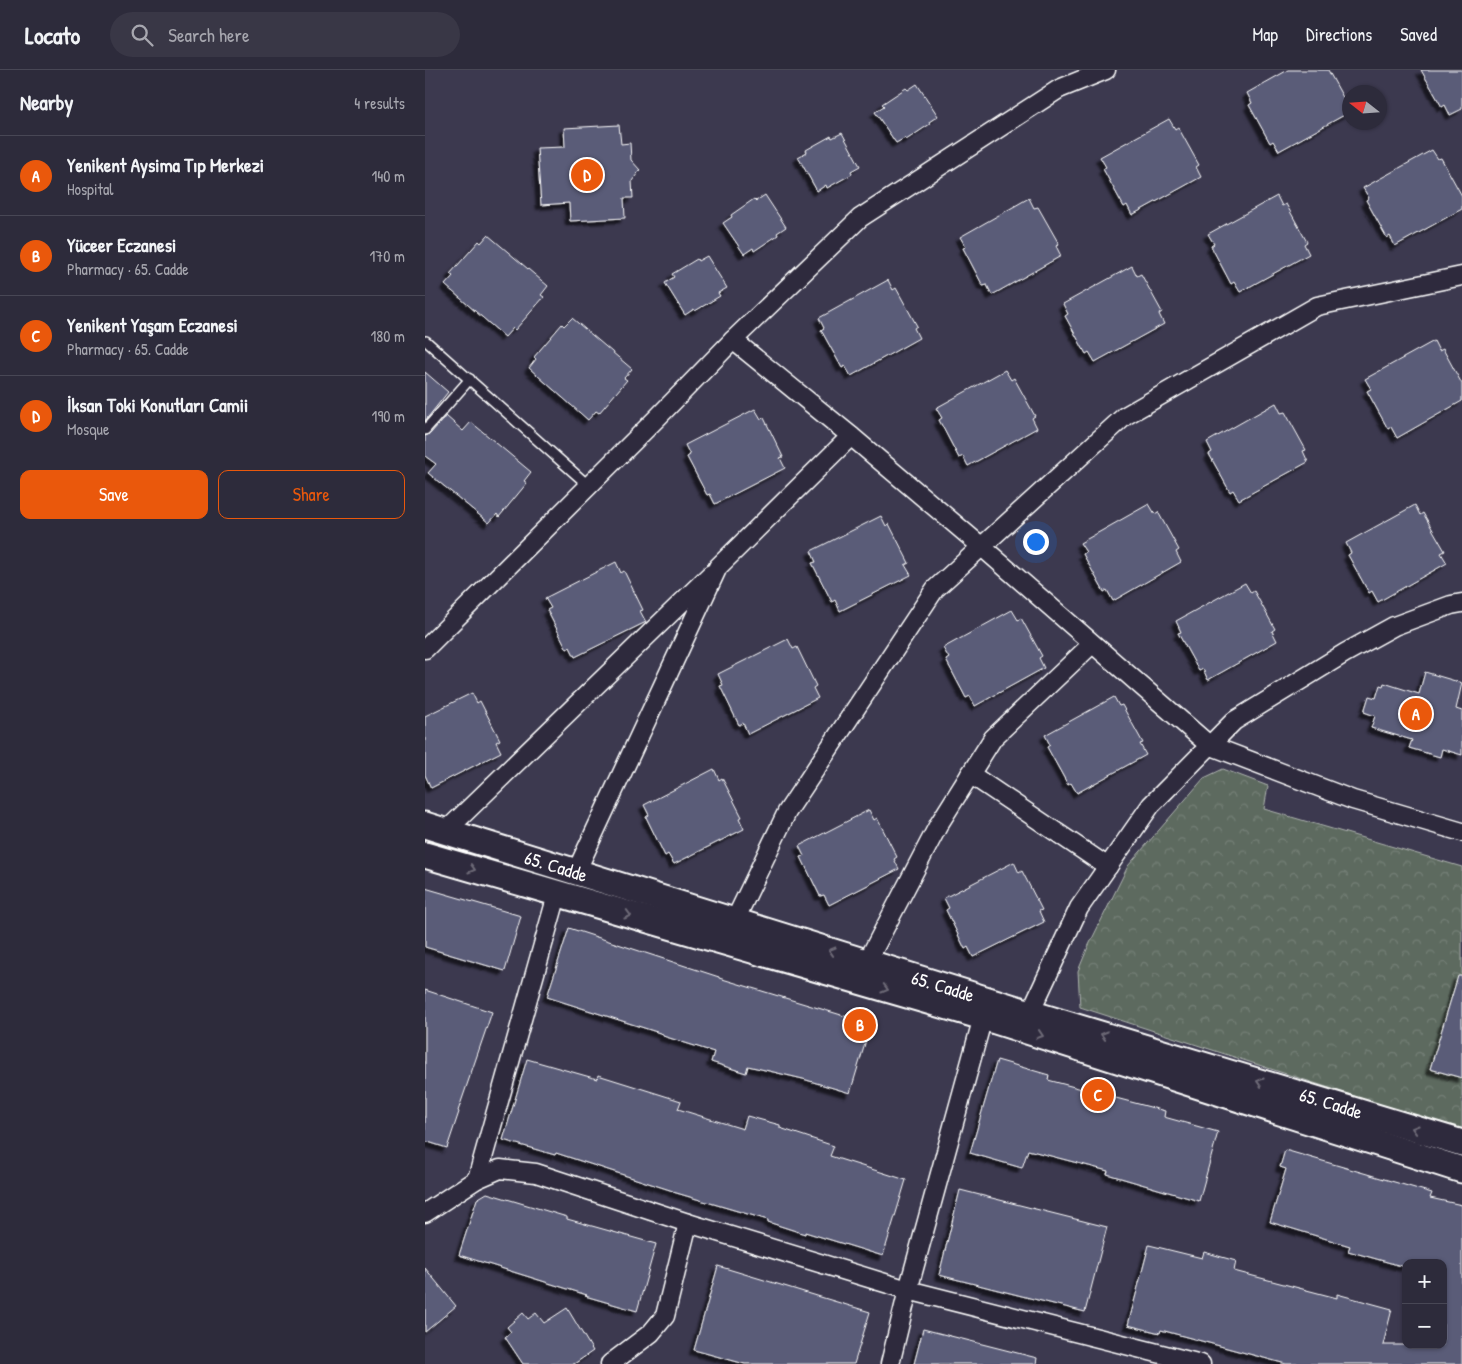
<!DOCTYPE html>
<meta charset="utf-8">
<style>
:root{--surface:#2d2b3b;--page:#393746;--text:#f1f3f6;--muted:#a7a7af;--line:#484755;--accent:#ea580c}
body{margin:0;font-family:"Patrick Hand",sans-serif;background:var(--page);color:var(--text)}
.controls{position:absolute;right:15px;bottom:15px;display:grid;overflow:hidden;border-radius:10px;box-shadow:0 1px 4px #0004}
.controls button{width:45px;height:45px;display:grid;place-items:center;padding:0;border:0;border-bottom:1px solid var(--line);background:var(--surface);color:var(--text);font:25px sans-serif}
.compass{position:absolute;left:917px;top:15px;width:45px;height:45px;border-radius:50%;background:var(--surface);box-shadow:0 1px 4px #0004;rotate:287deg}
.you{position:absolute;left:610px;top:471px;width:18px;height:18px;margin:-12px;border:4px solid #fff;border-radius:50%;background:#1a73e8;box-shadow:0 0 0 8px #1a73e833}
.badge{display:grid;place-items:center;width:32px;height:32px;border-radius:50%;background:var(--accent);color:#fff;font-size:16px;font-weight:700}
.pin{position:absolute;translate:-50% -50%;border:2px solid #fff;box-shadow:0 1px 5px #0006}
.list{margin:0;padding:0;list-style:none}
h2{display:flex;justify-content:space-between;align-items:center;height:65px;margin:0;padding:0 20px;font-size:21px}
h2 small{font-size:16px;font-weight:400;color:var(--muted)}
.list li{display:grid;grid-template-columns:32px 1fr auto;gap:15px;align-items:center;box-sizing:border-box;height:80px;padding:0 20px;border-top:1px solid var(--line)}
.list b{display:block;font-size:19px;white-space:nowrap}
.list p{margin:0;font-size:16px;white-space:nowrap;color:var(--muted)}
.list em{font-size:16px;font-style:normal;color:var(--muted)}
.actions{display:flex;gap:10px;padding:15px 20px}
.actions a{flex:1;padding:11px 0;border:1px solid var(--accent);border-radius:10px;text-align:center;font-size:18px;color:var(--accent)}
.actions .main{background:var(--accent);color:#fff}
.icon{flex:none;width:28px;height:28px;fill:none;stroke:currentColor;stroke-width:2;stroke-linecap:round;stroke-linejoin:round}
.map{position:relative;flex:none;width:1037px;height:1294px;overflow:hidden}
header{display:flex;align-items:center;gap:30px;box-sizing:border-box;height:70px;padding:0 25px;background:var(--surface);border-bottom:1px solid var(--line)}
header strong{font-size:24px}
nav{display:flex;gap:28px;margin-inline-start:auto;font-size:18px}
.search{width:350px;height:45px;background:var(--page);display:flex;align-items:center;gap:12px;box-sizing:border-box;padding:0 18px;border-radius:28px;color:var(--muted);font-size:19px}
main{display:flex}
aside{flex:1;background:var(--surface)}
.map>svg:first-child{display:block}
</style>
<header>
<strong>Locato</strong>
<div class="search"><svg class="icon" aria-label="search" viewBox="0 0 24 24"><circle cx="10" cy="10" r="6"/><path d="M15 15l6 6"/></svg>Search here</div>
<nav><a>Map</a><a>Directions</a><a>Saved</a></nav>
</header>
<main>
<aside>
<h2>Nearby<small>4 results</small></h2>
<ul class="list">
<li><span class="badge">A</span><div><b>Yenikent Aysima Tıp Merkezi</b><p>Hospital</p></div><em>140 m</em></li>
<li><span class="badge">B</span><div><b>Yüceer Eczanesi</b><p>Pharmacy · 65. Cadde</p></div><em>170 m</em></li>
<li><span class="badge">C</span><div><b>Yenikent Yaşam Eczanesi</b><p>Pharmacy · 65. Cadde</p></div><em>180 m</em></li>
<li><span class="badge">D</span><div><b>İksan Toki Konutları Camii</b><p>Mosque</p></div><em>190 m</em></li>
</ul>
<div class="actions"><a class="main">Save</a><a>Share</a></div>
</aside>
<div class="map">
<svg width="1037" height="1294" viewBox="0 0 1037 1294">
<defs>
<pattern id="park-crowns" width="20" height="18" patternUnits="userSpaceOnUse" patternTransform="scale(1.25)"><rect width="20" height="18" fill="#5d6a5f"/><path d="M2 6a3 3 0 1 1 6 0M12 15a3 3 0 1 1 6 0" fill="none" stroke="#758077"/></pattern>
<filter id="shadow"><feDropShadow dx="-4.5" dy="4.5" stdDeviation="1" flood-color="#0009"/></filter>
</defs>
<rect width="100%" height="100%" fill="#3c394f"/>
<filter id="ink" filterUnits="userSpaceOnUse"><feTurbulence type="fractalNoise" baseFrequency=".02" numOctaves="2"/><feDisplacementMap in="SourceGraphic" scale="10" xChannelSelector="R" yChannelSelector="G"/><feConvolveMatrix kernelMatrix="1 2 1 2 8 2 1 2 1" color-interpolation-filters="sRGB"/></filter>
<g filter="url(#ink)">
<path fill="url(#park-crowns)" stroke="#aeb4af" d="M 798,699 L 843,716 L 839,739 L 1037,797 L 1037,1061 L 655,937 L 653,901 L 663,877 L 703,796 L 779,708 Z"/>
<g fill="#5a5b78" stroke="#fff" filter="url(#shadow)">
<path d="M 863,0 L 903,0 L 920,31 L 917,32 L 923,43 L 854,81 L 848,71 L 845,73 L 824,35 L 827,33 L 822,23 Z"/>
<path d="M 996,0 L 1037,0 L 1037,39 L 1025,45 L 1020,35 L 1017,37 Z"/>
<path d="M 492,14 L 513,46 L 504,52 L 505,54 L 481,70 L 480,68 L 471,73 L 450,42 L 459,36 L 457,34 L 481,18 L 483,20 Z"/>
<path d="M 744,49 L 750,59 L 753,57 L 774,95 L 771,97 L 776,107 L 707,145 L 702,135 L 699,137 L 678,99 L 681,97 L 675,87 Z"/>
<path d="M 194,55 L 196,74 L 205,73 L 206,90 L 215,100 L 207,111 L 208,128 L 199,128 L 200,148 L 145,151 L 144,133 L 116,135 L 112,78 L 140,77 L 139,58 Z"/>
<path d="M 417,63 L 435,96 L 426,101 L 427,104 L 402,118 L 401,115 L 392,121 L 373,87 L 382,82 L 381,80 L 406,66 L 407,68 Z"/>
<path d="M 1007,80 L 1013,89 L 1016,88 L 1037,126 L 1037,139 L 970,176 L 965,166 L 962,168 L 941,130 L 944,128 L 938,118 Z"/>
<path d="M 340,125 L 361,157 L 352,163 L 353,165 L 329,181 L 328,178 L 319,184 L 298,153 L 307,147 L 306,145 L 329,129 L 331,131 Z"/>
<path d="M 852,126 L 857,136 L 861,134 L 882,172 L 879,174 L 884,184 L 815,222 L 809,212 L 806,214 L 786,176 L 789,174 L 783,164 Z"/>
<path d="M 604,128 L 609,138 L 613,137 L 634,174 L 631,176 L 636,186 L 567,225 L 562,215 L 558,216 L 538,178 L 541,177 L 535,167 Z"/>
<path d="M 63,165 L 123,216 L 116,225 L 119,227 L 90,260 L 88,258 L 80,267 L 20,215 L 28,206 L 25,204 L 54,171 L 56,173 Z"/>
<path d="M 282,186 L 302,218 L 293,223 L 295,226 L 270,241 L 269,239 L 260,245 L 240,213 L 249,207 L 247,204 L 272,189 L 273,191 Z"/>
<path d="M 707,196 L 712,206 L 716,204 L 737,242 L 734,244 L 739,254 L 670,292 L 664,282 L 661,284 L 640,246 L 643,244 L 638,234 Z"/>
<path d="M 463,210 L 468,220 L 471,218 L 492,256 L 489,258 L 494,268 L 426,306 L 420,296 L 417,298 L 396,260 L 399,258 L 394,248 Z"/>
<path d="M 147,248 L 207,299 L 199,308 L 202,310 L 174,343 L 171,341 L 163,350 L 104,298 L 111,289 L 109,287 L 137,254 L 139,256 Z"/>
<path d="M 1009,271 L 1014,281 L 1018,279 L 1037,314 L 1037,331 L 972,368 L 966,357 L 963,359 L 942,321 L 946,319 L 940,309 Z"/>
<path d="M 580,300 L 586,310 L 589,308 L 610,346 L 607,348 L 612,358 L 543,396 L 538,386 L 534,388 L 514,350 L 517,348 L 511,338 Z"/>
<path d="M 0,302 L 23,322 L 0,351 Z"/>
<path d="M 851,333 L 856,343 L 860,342 L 881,380 L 878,381 L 883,392 L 814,430 L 808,420 L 805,422 L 784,384 L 787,382 L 782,372 Z"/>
<path d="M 330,339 L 336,349 L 339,348 L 358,387 L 355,388 L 360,398 L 290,434 L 285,424 L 282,425 L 262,387 L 265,385 L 260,375 Z"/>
<path d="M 21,346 L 38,361 L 46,352 L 106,402 L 99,411 L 102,413 L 74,447 L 72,444 L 64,453 L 3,403 L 11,394 L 0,386 L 0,366 L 5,364 Z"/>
<path d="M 724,434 L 730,444 L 733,442 L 754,480 L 751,482 L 756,492 L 688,531 L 682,520 L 679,522 L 658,484 L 661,482 L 655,473 Z"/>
<path d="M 990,435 L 995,445 L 998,443 L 1020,481 L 1016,483 L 1022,493 L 953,532 L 947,521 L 944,523 L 923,485 L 926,483 L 921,473 Z"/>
<path d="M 456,446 L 461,456 L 464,454 L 484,493 L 480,495 L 486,505 L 415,541 L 410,530 L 407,532 L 387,493 L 391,492 L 386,481 Z"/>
<path d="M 191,492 L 196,503 L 199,501 L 218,540 L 215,541 L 221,552 L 150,587 L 145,577 L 142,579 L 122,540 L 126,538 L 120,528 Z"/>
<path d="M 820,513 L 826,523 L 829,521 L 850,559 L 847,561 L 852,571 L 783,610 L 778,599 L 774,601 L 753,563 L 756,562 L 751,551 Z"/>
<path d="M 587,540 L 593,550 L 596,548 L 617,586 L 614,588 L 619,598 L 550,636 L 545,626 L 541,628 L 521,590 L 524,588 L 518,578 Z"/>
<path d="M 363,569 L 368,579 L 372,577 L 391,616 L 388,618 L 393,628 L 323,664 L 318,653 L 314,655 L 295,616 L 298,615 L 293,604 Z"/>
<path d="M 1000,602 L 1037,613 L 1031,639 L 1037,641 L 1037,685 L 1017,679 L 1015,687 L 984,678 L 987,670 L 946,658 L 950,646 L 939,642 L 944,626 L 951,628 L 955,615 L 958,616 L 959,613 L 994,624 Z"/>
<path d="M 47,623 L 52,633 L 55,631 L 75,670 L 71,672 L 76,682 L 6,718 L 0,705 L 0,646 Z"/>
<path d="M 689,627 L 694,636 L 697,635 L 718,673 L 715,674 L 721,685 L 652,723 L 646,713 L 643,715 L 622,677 L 625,675 L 620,665 Z"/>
<path d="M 289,699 L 294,710 L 297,708 L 317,747 L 314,748 L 319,759 L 249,794 L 243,784 L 240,786 L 221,747 L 224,745 L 219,735 Z"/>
<path d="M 444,740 L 449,750 L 452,748 L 472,787 L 469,789 L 474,799 L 404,835 L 399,825 L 395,826 L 376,787 L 379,786 L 374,776 Z"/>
<path d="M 589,792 L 594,803 L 597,801 L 617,840 L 614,841 L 619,852 L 548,887 L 543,877 L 540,879 L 521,840 L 524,838 L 519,828 Z"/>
<path d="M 0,818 L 96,846 L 80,901 L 0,877 Z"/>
<path d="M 144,858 L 294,907 L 294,908 L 446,954 L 425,1023 L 378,1009 L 323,996 L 321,1003 L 286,992 L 289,982 L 238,966 L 238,964 L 122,927 Z"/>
<path d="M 1033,906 L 1037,906 L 1037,1008 L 1005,999 Z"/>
<path d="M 0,920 L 67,942 L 33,1041 L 34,1042 L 22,1078 L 0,1071 Z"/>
<path d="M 102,989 L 172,1009 L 173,1005 L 256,1031 L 253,1039 L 318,1059 L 322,1046 L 355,1055 L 355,1058 L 409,1076 L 405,1086 L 481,1110 L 458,1186 L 380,1162 L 380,1164 L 343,1152 L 343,1150 L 248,1122 L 248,1121 L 131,1083 L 130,1085 L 78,1070 Z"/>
<path d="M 572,990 L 624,1005 L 623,1010 L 740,1041 L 739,1047 L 793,1062 L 774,1131 L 682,1104 L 683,1101 L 603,1080 L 597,1098 L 545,1083 Z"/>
<path d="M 860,1080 L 1007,1123 L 1005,1128 L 1037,1135 L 1037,1294 L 861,1294 L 736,1260 L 735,1263 L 703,1255 L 724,1175 L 777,1188 L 779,1182 L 811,1191 L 809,1201 L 912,1228 L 912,1224 L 967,1239 L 958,1275 L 1018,1275 L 1018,1193 L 981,1193 L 980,1197 L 923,1181 L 925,1176 L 845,1152 L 861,1099 L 855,1097 Z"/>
<path d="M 535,1120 L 682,1157 L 660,1242 L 514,1205 Z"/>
<path d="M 62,1123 L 142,1147 L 142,1149 L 231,1174 L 212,1241 L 160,1226 L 162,1225 L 34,1185 L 52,1129 Z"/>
<path d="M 293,1196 L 445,1242 L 429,1294 L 320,1294 L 269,1280 Z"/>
<path d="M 0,1198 L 31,1236 L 0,1262 Z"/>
<path d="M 142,1238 L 168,1281 L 149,1294 L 98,1294 L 80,1267 L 86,1262 L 82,1257 L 98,1243 L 103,1249 L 111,1243 L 119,1253 Z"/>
<path d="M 498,1259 L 612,1288 L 611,1294 L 489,1294 Z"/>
</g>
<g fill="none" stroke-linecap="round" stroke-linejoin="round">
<defs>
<g id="service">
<path d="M 1,271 L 164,416"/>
<path d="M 0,360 L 45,309"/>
</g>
<g id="minor">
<path d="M 308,270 L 426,366 L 557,477 L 784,675 L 928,730 L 1037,762"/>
<path d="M 0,579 L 232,348 L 308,270 L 435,148 L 634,19 L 681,0"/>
<path d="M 545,704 L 683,797"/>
<path d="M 20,762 L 286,504"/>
<path d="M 151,802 L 293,497 L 426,366"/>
<path d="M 310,850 L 362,742 L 510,519 L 700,346 L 892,236 L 1037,206"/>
<path d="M 442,892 L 514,754 L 568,668 L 667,574"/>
<path d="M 605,943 L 654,838 L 726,735 L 809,651 L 920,583 L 969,556 L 1026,535 L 1037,533"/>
<path d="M 52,1109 L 132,825"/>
<path d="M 0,1143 L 52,1109 L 75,1099 L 111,1103 L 263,1153 L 483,1220 L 776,1294"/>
<path d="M 185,1294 L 226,1263 L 240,1246 L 263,1153"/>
<path d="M 465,1294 L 483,1220 L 558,947"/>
</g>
<g id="secondary">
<path d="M 0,755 L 605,943 L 1037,1073"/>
<path d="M 0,785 L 558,947 L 1037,1100"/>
</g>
</defs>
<use href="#service" stroke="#fff" stroke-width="12"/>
<use href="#minor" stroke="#fff" stroke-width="21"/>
<use href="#secondary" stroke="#fff" stroke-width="29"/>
<use href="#service" stroke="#2f2a3d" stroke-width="9"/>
<use href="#minor" stroke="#2f2a3d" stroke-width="18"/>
<use href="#secondary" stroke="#2f2a3d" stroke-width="25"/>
</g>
<defs><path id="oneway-chevron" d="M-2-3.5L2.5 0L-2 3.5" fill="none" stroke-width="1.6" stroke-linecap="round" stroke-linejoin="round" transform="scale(1.25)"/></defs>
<g stroke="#6d6a77">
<use href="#oneway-chevron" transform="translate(47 799) rotate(17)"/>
<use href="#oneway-chevron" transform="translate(203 845) rotate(16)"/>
<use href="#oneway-chevron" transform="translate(407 881) rotate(-163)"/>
<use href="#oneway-chevron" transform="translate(460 919) rotate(16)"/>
<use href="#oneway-chevron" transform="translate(615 965) rotate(18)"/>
<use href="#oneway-chevron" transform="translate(679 965) rotate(-163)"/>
<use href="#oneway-chevron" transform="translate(835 1012) rotate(-163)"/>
<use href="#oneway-chevron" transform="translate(990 1059) rotate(-163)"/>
</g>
</g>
<g text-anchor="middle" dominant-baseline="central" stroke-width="4" stroke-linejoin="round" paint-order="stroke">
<g font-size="19" fill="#fff" stroke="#2f2a3d">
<text transform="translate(131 796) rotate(17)">65. Cadde</text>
<text transform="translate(518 916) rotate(17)">65. Cadde</text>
<text transform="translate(906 1033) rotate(17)">65. Cadde</text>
</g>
</g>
</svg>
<div class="controls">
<button>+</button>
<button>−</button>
</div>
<svg class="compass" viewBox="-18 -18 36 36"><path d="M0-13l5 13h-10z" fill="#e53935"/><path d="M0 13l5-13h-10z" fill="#a7a7af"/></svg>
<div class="you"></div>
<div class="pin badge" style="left:991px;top:644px">A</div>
<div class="pin badge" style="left:435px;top:955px">B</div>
<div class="pin badge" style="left:673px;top:1025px">C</div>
<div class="pin badge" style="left:162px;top:105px">D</div>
</div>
</main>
